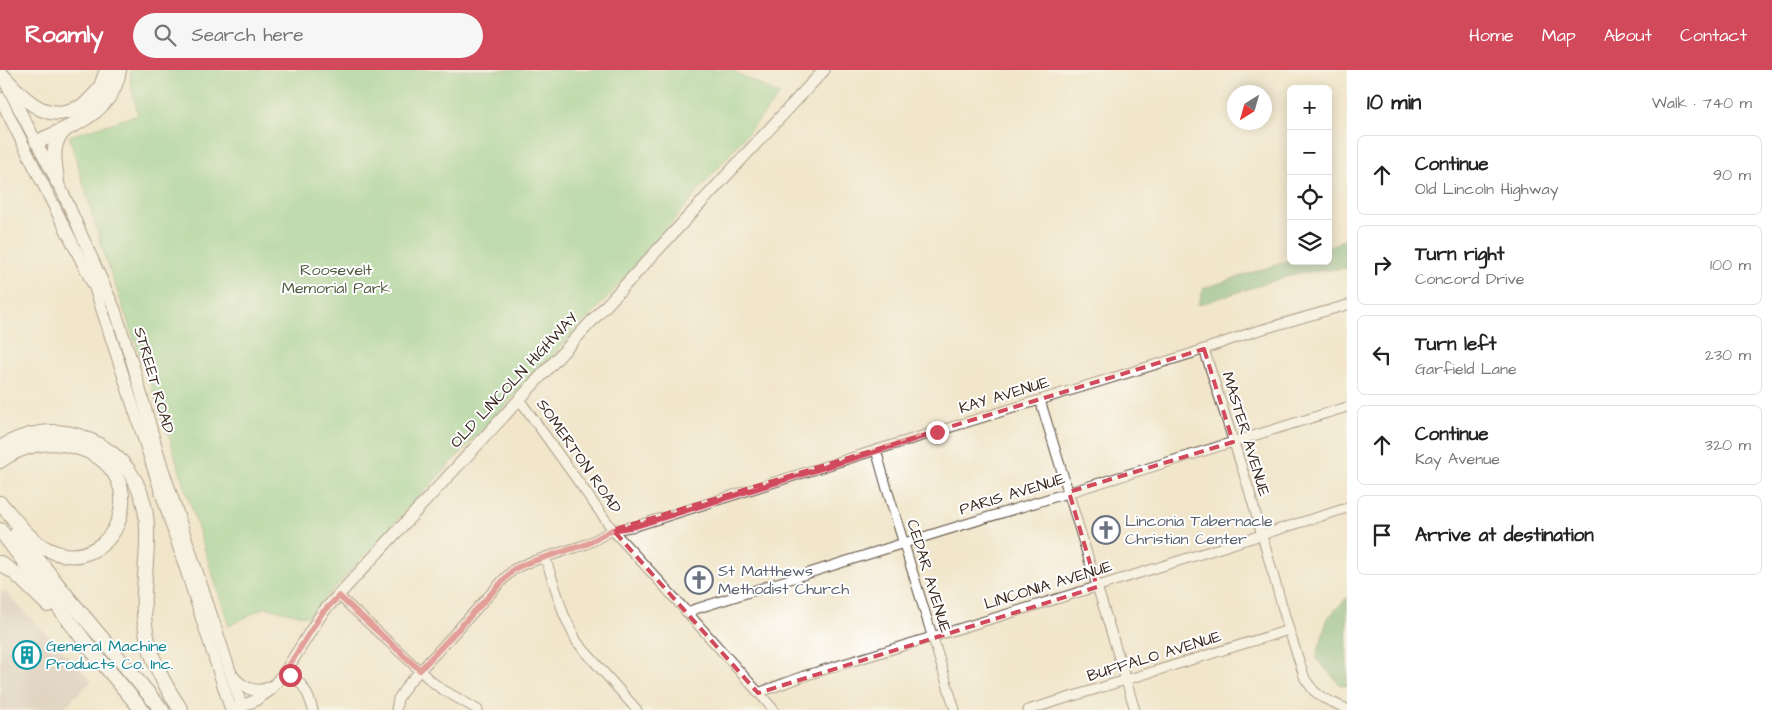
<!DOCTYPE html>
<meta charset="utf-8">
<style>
:root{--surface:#fff;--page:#f6f6f6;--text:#222;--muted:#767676;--line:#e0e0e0;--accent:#d1495b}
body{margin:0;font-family:"Architects Daughter",sans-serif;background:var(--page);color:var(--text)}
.controls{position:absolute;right:15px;top:15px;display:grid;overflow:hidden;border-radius:8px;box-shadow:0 2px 12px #0003}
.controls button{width:45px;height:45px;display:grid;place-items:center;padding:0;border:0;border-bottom:1px solid var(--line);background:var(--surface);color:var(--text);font:25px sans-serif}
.compass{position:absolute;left:1227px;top:15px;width:45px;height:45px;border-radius:50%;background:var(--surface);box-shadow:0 2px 12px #0003;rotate:217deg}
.stop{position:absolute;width:15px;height:15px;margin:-11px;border:4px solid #d1495b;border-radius:50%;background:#fff}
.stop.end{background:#d1495b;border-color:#fff;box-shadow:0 1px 5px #0008}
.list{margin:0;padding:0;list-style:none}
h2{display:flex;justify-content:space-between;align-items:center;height:65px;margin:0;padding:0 20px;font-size:21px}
h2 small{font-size:16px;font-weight:400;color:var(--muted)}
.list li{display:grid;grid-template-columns:32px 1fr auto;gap:15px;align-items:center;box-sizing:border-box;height:80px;margin:0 10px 10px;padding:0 10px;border:1px solid var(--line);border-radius:8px}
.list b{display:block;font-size:19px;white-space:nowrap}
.list p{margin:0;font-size:16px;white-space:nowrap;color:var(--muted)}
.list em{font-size:16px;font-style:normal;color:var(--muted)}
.icon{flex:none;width:28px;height:28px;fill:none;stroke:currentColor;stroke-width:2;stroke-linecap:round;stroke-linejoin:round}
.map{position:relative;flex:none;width:1347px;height:640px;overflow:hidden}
header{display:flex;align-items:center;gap:30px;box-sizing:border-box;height:70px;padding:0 25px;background:var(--accent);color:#fff}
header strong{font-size:24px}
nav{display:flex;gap:28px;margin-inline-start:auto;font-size:18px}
.search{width:350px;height:45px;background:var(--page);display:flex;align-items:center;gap:12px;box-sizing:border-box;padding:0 18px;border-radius:28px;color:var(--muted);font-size:19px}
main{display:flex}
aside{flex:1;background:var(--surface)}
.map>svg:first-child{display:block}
</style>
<header>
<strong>Roamly</strong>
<div class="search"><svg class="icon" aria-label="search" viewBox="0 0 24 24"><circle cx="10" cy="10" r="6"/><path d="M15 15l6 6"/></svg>Search here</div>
<nav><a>Home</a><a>Map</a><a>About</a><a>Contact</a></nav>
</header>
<main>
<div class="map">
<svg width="1347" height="640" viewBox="0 0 1347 640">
<rect width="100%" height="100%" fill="#fff"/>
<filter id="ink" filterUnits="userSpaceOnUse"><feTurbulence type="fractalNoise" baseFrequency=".02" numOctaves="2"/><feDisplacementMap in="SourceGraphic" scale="10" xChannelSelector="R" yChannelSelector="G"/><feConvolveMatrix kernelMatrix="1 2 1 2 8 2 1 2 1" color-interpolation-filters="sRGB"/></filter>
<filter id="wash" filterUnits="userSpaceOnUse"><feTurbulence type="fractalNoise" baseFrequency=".0096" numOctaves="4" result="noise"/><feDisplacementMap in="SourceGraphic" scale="20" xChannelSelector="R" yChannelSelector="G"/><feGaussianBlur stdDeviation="1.12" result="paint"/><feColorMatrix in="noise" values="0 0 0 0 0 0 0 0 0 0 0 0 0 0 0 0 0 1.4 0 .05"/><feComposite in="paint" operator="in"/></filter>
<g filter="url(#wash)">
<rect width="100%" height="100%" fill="#f1e6cb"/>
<path fill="#cec1b9" d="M 4,521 L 92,611 L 61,640 L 0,640 L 0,522 Z"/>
<path fill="#86ce8a" stroke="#607c54" d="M 131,0 L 731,0 L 780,25 L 609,226 L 401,446 L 308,547 L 265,537 L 229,556 L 170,370 L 105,187 L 69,66 L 138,45 L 130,9 Z"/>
<g fill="#6cb176" stroke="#546e4a">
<path d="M 1347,168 L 1347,198 L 1298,203 L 1198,235 L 1204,218 L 1291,190 L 1328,191 L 1328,177 Z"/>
<path d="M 1347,527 L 1347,616 L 1340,615 L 1316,589 L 1327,549 Z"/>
</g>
</g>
<g filter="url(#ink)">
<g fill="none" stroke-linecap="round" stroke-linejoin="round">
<defs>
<g id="minor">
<path d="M 1204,279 L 1249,420 L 1289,560 L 1305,609 L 1314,621 L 1323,628 L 1347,639"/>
<path d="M 519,329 L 615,463 L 662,514 L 774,640"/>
<path d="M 1040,330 L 1135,640"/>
<path d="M 876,380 L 887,419 L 955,640"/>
<path d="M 545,487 L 564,545 L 577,572 L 637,640"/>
<path d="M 339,526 L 430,610 L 440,618 L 478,640"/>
<path d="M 686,542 L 904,473 L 1347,337"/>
<path d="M 285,602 C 302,610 308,622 313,640"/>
<path d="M 758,623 L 807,605 L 1086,520 L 1347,438"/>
<path d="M 396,640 L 398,629 L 407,615 L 503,510 L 514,499 L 527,493 L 587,474 L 613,460 L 636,456 L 876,380 L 1190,284 L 1253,262 L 1347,235"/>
<path d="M 1028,640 L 1289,560"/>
</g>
<g id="major">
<path d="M 6,14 L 64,125 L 115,240 L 133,295 L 161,393 L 243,640"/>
<path d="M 0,28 L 95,218 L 231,640"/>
<path d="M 232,605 C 241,617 256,625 270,617"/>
<path d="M 232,640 L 254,631 L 269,621 L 285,602 L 322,543 L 344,519 L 824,0"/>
</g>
<g id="highway">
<path d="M 0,3 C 26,31 49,59 89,32"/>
<path d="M 82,38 L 100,19 L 107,0"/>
<path d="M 37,72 C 71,56 113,43 119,0"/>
<path d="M 57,111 C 55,92 49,73 66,59"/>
<path d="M 0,378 C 25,362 56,357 84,368 C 102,375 118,386 129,401 C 164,451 136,506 146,561 C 151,591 165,616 181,640"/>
<path d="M 0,391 C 21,376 47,369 72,376 C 162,398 116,511 49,480 C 29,471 15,449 0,433"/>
<path d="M 0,460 L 89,577 L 142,640"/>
<path d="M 17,463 L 65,524 L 162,640"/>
<path d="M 0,493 L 16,504 L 48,535"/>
</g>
</defs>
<use href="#minor" stroke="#564638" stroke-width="11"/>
<use href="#major" stroke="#564638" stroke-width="13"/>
<use href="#highway" stroke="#564638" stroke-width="16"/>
<use href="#minor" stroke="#fff" stroke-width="9"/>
<use href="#major" stroke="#fff" stroke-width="11"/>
<use href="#highway" stroke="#fff" stroke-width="14"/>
</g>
</g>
<g fill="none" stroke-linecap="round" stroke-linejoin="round" filter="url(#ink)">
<path stroke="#d1495b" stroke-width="6" d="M 290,605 L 285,602 L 322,543 L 339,526 L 420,600 L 514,499 L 527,493 L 587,474 L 612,460 L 636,456 L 937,362"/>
</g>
<path d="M0 0H1347V640H0ZM 1204,279 L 1233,372 L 1069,422 L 1097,517 L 758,623 L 613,460 Z" fill="#f1e6cb" fill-opacity=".55" fill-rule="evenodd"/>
<path fill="none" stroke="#d1495b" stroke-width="4" stroke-dasharray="10 6" stroke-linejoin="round" d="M 1204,279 L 1233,372 L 1069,422 L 1097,517 L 758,623 L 613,460 Z"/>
<defs>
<symbol id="church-ring" viewBox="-11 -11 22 22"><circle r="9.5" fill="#fff" stroke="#6b7280" stroke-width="1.5"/><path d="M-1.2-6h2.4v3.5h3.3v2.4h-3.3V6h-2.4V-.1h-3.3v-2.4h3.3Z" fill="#6b7280"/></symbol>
<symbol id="building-ring" viewBox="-11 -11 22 22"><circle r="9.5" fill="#fff" stroke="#0f9aa8" stroke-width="1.5"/><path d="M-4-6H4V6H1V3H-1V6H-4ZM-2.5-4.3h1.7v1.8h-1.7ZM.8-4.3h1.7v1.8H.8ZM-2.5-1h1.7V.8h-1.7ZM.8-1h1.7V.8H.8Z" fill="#0f9aa8"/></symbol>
</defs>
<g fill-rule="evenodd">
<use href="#church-ring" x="1090" y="444" width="32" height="32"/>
<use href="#church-ring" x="683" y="494" width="32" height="32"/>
<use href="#building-ring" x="11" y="569" width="32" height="32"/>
</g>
<g text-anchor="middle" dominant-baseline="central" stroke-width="4" stroke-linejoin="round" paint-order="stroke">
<g font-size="16" fill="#525b3e" stroke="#fff">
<text x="336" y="200">Roosevelt<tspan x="336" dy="18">Memorial Park</tspan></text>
</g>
<g font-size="16" fill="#3b2a1e" stroke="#fff">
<text transform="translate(154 310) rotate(74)">STREET ROAD</text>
<text transform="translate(514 310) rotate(-47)">OLD LINCOLN HIGHWAY</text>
<text transform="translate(1004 325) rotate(-17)">KAY AVENUE</text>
<text transform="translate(1246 364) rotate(73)">MASTER AVENUE</text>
<text transform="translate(579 386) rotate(55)">SOMERTON ROAD</text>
<text transform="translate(1012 424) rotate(-17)">PARIS AVENUE</text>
<text transform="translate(929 506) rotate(73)">CEDAR AVENUE</text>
<text transform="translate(1048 515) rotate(-17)">LINCONIA AVENUE</text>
<text transform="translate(1154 586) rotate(-17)">BUFFALO AVENUE</text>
</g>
<g font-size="16" fill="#5b616d" stroke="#fff" text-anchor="start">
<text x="1125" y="451">Linconia Tabernacle<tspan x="1125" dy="18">Christian Center</tspan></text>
<text x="718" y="501">St Matthews<tspan x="718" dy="18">Methodist Church</tspan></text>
</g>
<g font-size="16" fill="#0d838f" stroke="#fff" text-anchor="start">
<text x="46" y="576">General Machine<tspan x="46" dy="18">Products Co. Inc.</tspan></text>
</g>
</g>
</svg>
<div class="controls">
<button>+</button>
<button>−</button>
<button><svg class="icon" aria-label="locate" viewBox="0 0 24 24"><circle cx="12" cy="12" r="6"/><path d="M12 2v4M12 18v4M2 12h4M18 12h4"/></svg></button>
<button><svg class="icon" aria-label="layers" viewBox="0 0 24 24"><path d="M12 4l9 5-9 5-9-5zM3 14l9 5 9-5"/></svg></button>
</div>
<svg class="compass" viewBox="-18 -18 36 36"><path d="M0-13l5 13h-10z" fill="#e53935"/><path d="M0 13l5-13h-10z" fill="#767676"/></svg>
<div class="stop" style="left:290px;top:605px"></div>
<div class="stop end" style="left:937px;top:362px"></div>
</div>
<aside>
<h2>10 min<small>Walk · 740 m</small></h2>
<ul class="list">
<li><svg class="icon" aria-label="ahead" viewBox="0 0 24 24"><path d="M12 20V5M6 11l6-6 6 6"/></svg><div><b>Continue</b><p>Old Lincoln Highway</p></div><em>90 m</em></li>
<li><svg class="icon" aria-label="right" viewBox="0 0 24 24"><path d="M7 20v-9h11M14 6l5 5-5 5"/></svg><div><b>Turn right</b><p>Concord Drive</p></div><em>100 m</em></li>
<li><svg class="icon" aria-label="left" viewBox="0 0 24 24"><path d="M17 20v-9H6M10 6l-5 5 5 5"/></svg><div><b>Turn left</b><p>Garfield Lane</p></div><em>230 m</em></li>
<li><svg class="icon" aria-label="ahead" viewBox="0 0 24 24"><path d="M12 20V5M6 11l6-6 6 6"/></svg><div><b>Continue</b><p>Kay Avenue</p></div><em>320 m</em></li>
<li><svg class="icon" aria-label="arrive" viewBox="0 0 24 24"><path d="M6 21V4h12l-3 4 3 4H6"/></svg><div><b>Arrive at destination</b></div></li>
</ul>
</aside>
</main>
